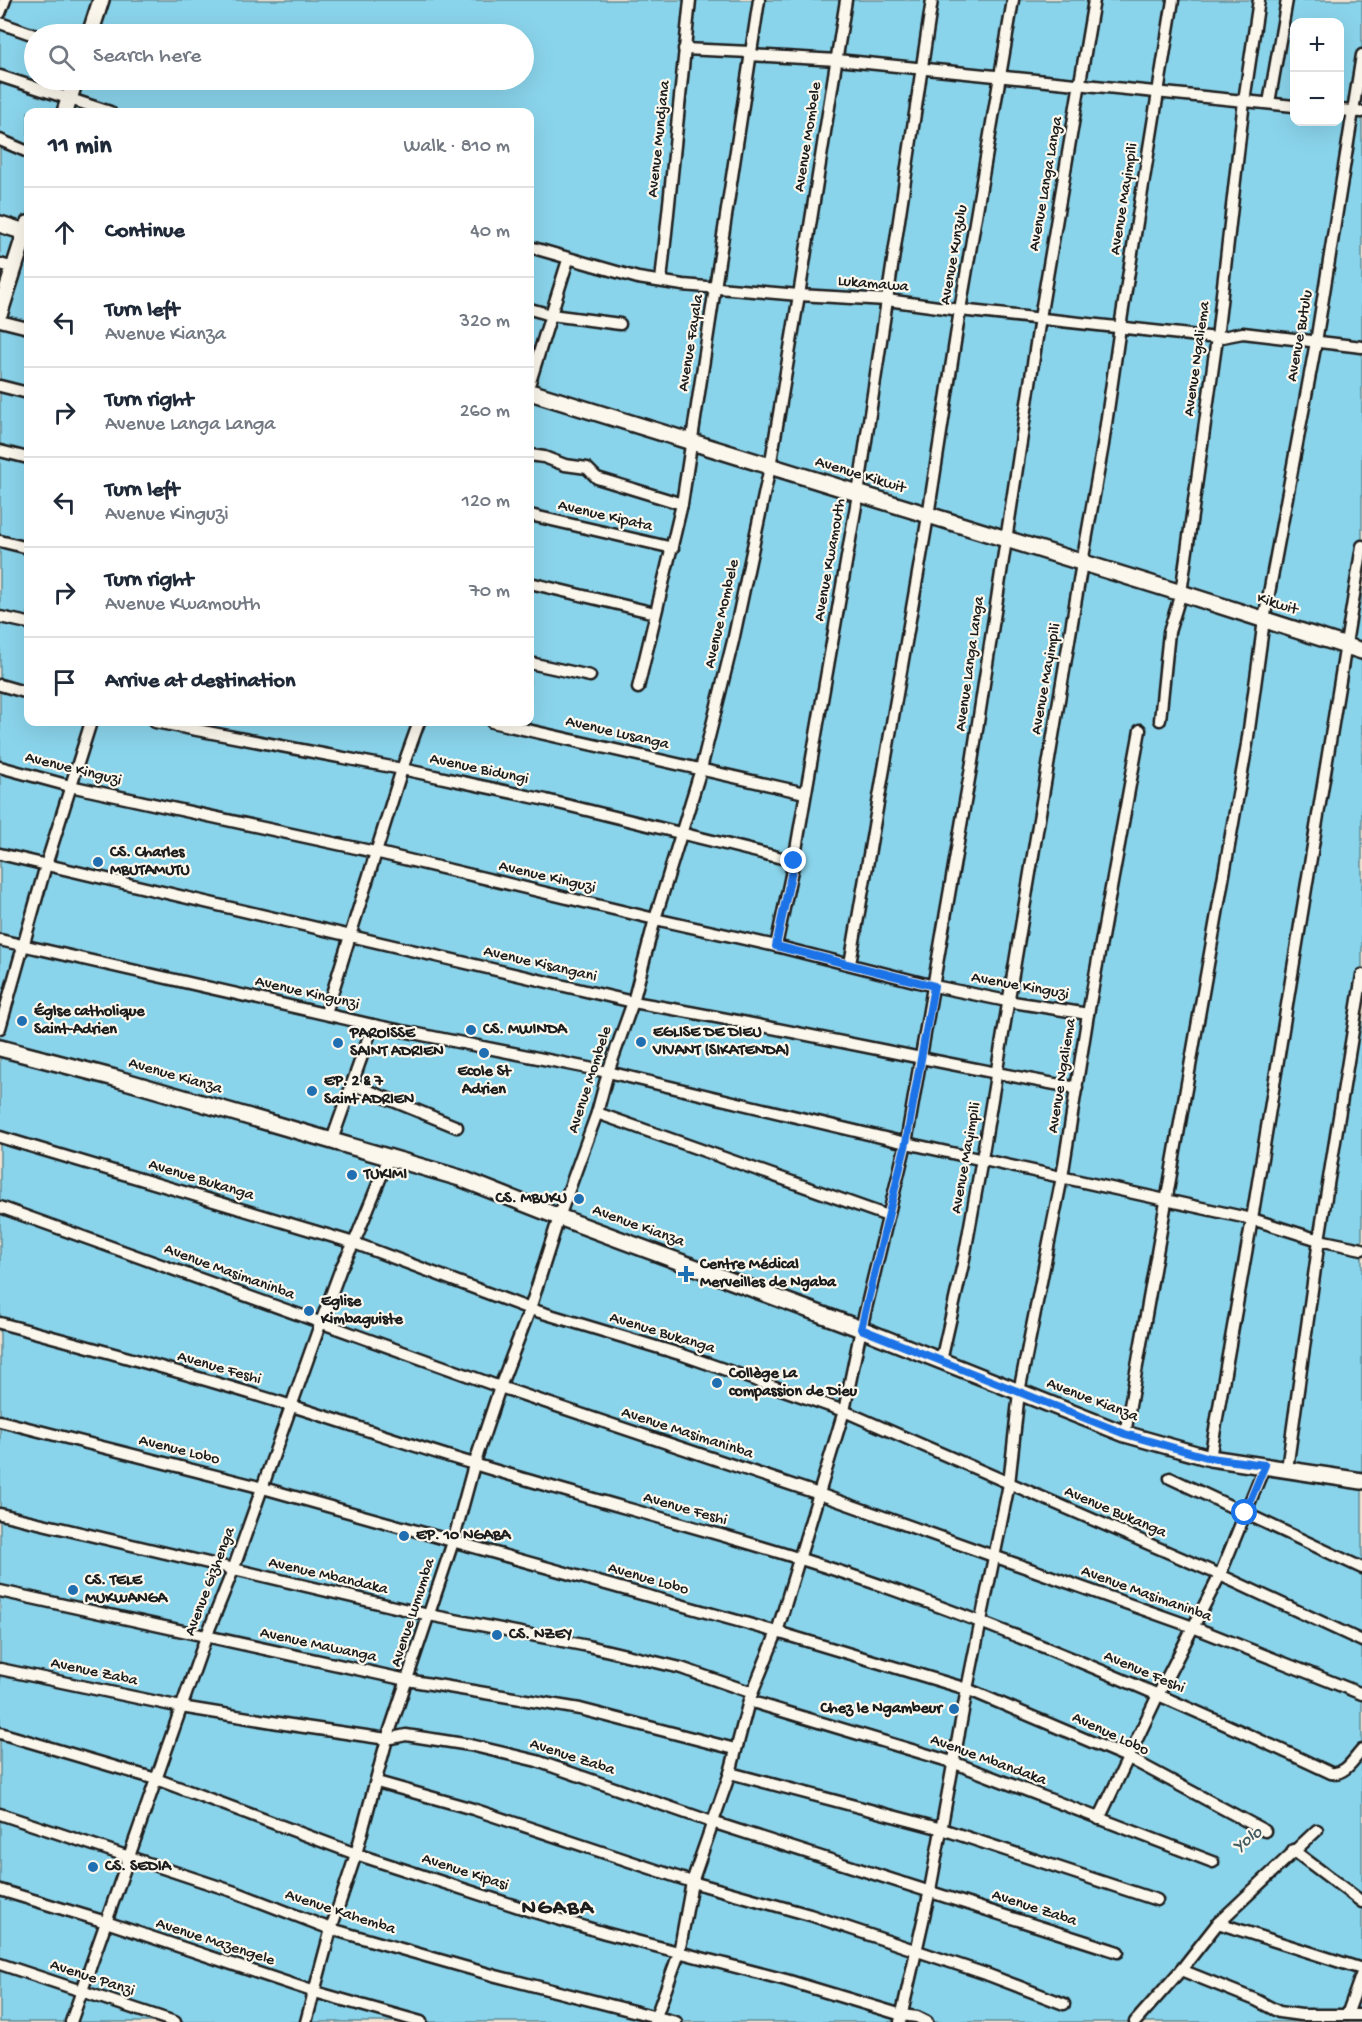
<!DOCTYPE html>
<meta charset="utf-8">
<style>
:root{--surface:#fff;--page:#f6f6f7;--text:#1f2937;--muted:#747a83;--line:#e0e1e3}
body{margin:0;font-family:"Gochi Hand",sans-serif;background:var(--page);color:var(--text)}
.controls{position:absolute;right:18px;top:18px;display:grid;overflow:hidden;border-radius:12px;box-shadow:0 6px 24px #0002}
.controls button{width:54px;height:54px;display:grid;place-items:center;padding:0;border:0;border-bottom:2px solid var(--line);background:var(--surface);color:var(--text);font:30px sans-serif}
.stop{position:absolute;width:18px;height:18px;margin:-14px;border:4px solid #1a73e8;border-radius:50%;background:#fff}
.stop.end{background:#1a73e8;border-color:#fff;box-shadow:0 2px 6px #0008}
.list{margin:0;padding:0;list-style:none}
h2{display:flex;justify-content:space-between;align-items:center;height:78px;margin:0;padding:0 24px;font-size:26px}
h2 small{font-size:20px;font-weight:400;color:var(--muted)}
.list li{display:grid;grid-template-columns:39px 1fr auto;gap:18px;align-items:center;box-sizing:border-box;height:90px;padding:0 24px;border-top:2px solid var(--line)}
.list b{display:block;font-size:22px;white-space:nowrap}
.list p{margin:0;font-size:20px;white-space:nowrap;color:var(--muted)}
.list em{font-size:20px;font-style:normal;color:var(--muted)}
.icon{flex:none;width:33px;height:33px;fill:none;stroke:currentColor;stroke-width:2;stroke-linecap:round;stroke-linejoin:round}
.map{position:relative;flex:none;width:1362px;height:2022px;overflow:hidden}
.search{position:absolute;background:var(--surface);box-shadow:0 6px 24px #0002;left:24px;top:24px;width:510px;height:66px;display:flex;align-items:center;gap:15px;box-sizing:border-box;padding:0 21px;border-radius:33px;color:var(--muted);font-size:22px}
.panel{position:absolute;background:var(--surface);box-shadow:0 6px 24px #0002;left:24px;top:108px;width:510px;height:618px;border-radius:12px}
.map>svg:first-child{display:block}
</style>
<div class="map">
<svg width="1362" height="2022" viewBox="0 0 1362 2022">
<rect width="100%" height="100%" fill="#f1e1cf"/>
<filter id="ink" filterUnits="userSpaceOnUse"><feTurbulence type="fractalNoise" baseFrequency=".0167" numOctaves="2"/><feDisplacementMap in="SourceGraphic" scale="12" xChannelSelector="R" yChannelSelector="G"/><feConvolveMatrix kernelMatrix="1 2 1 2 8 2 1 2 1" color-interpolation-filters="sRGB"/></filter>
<g filter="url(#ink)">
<path fill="#8ad4eb" stroke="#5e8a98" stroke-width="1.5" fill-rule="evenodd" d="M 0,0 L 1362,0 L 1362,2022 L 0,2022 ZM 1294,22 L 1340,22 L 1340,122 L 1294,122 ZM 34,34 L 524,34 L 524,80 L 34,80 ZM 28,112 L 530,112 L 530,722 L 28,722 Z"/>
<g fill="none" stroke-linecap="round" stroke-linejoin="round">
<defs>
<g id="street">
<path d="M 0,13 L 5,0"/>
<path d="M 0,23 L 34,35"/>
<path d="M 684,49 L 750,52"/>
<path d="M 749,55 L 837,60 L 1294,106"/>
<path d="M 0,76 L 110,112"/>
<path d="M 1269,103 L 1287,0"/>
<path d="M 1340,110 L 1362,112"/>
<path d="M 0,140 L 28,152"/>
<path d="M 530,247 L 638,278 L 683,285 L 799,295 L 887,300 L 960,310 L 1217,338 L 1243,333 L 1362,347"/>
<path d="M 0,264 L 15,268"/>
<path d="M 661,281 L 690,0"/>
<path d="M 530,309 L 551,315 L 620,324"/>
<path d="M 0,321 L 28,328"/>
<path d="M 530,382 L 568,260"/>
<path d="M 0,386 L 28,393"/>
<path d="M 0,451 L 28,458"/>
<path d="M 530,455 L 544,457 L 565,465 L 587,468 L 597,478 L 682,504"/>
<path d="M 530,515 L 673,548"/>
<path d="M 0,541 L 28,548"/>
<path d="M 530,583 L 655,613"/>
<path d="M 0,617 L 28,623"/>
<path d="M 530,663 L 590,676"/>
<path d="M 0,685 L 28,693"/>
<path d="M 638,688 L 682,504 L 759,0"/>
<path d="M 1160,720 L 1169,632 L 1181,593 L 1217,338 L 1244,101 L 1259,0"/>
<path d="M 155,722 L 402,769 L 546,800 L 794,861"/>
<path d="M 492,722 L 805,793"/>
<path d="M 0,767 L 70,786 L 375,852 L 655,919 L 776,946 L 934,986 L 1007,1001 L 1088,1014"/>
<path d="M 0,854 L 633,1002 C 782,1027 929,1062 1077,1088"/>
<path d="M 0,940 L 373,1025 L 608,1072 L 906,1143 L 1252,1219 L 1319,1240 L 1362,1249"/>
<path d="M 776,946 L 794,861 L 858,494 L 932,0"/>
<path d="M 850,964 L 928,516 L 960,310 L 1013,0"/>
<path d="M 326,1013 L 402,769 L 419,722"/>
<path d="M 0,1028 L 46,865 L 91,722"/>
<path d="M 352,1084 L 457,1127"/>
<path d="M 597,1113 L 888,1216"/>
<path d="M 0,1137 L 354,1243 L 530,1309 L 683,1355 L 844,1411 L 1220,1575 L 1362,1641"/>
<path d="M 332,1140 L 373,1025"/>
<path d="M 0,1207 L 500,1387 L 819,1494 L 1193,1627 L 1362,1694"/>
<path d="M 0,1323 C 98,1349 196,1376 292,1406 C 353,1425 413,1446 474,1464 C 614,1507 757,1541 894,1590 C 1043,1643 1188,1706 1331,1773 C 1345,1775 1353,1760 1362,1750"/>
<path d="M 941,1361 L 963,1264 L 982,1159 L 1082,563 L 1103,445 L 1120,327 L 1173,0"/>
<path d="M 0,1421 L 263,1488 L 777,1632 L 967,1689 L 1127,1757 L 1265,1831"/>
<path d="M 1125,1434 L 1247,744 L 1264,620 L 1316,342 L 1362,55"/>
<path d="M 1210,1458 L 1252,1219 L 1362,546"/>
<path d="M 1287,1469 L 1319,1240 L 1362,975"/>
<path d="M 1170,1478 L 1362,1568"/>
<path d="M 0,1514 L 429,1615 L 588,1646 L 681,1668 L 747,1691 L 753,1689"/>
<path d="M 0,1591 L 407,1680 L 580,1709 L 735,1749"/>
<path d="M 0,1669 L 181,1707 L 291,1725 L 387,1739 L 406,1735 L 470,1745 L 537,1761 L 712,1822 L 1118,1952"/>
<path d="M 749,1701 L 955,1763 L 1213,1862"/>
<path d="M 0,1733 L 156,1779 L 356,1854 L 531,1911 L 605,1933 L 786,1980 L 902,2015 L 917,2017 L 927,2022"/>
<path d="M 730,1773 L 942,1829 L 1157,1900"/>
<path d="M 377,1782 L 473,1809 L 692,1882 L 810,1915 L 986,1974 L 1064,2004"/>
<path d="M 0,1814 L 235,1892 L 331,1929 L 496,1976 L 676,2022"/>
<path d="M 1099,1819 L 1158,1695 L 1220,1575 L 1265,1465"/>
<path d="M 1293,1850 L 1362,1902"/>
<path d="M 0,1890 L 106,1922 L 315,1992 L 421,2022"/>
<path d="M 1218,1923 L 1362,1969"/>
<path d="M 0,1964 L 175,2022"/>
<path d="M 1181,1970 L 1256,2000 L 1279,2012 L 1301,2015 L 1362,2015"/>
<path d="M 1347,2015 L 1362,1973"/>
<path d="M 71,2022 L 206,1637 L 233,1570 L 321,1322 L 341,1268 L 354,1243 L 389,1157"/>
<path d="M 306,2022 L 331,1929 L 356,1854 L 387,1739 L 453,1542 L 474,1465 L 500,1387 L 530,1309 L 559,1217 L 597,1113 L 608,1072 L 633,1002 L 655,919 L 701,769 L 733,641 L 770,467 L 799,295 L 846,0"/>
<path d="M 654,2022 L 679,1953 L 692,1882 L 730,1773 L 749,1701 L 777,1632 L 844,1411 L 861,1329 L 906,1143 L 972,762 L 1040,318 L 1094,0"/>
<path d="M 900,2022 L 930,1890 L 967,1689 L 1009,1484 L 1019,1392 L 1062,1177 L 1088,1014 L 1140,730"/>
<path d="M 1135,2022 L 1181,1970 L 1218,1923 L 1317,1830"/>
</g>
<g id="secondary">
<path d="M 90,34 L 101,0"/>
<path d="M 65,112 L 75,80"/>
<path d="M 0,224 L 28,233"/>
<path d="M 0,312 L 28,224"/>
<path d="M 530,392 L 1181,593 L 1362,651"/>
<path d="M 0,1048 L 115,1078 L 460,1178 L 559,1217 L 861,1329 L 1125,1434 L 1210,1458 L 1362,1481"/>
</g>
</defs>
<use href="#street" stroke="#1c1c1c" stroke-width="15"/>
<use href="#secondary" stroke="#1c1c1c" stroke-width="20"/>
<use href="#street" stroke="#fbf7ec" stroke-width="10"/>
<use href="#secondary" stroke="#fbf7ec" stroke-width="15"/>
</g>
</g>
<g fill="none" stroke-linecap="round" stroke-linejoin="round" filter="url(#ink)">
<path stroke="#1a73e8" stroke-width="8" d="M 794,861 L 776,946 L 934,986 L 906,1143 L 861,1329 L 1125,1434 L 1210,1458 L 1265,1465 L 1245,1513"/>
</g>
<g fill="#1f6fb2" stroke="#fbf7ec" stroke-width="2">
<circle cx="98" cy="862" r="6"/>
<circle cx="22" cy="1021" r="6"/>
<circle cx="471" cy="1030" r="6"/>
<circle cx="641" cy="1042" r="6"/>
<circle cx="338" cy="1043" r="6"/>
<circle cx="484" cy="1053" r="6"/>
<circle cx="312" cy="1091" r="6"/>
<circle cx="352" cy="1175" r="6"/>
<circle cx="579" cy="1199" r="6"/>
<path d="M683 1265h6v6h6v6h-6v6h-6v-6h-6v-6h6z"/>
<circle cx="309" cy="1311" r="6"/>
<circle cx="717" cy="1383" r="6"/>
<circle cx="404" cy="1536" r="6"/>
<circle cx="73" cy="1590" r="6"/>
<circle cx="497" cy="1635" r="6"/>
<circle cx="954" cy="1709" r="6"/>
<circle cx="93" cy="1867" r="6"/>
</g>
<g text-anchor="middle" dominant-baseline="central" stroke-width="4.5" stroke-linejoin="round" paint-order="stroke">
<g font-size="16" fill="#1c1c1c" stroke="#fbf7ec">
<text transform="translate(809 137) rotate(-81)">Avenue Mombele</text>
<text transform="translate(660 139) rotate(-84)">Avenue Mundjana</text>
<text transform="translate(1047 184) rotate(-80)">Avenue Langa Langa</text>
<text transform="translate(1125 199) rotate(-81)">Avenue Mayimpili</text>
<text transform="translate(955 255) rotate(-80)">Avenue Kunzulu</text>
<text transform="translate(873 285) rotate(5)">Lukamawa</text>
<text transform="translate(1301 336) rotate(-80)">Avenue Butulu</text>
<text transform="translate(692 343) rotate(-81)">Avenue Fayala</text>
<text transform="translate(1198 359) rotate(-82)">Avenue Ngaliema</text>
<text transform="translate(860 476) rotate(17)">Avenue Kikwit</text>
<text transform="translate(605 517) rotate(13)">Avenue Kipata</text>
<text transform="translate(831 560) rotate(-80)">Avenue Kwamouth</text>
<text transform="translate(1277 605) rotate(18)">Kikwit</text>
<text transform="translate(723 614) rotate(-77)">Avenue Mombele</text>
<text transform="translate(971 664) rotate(-82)">Avenue Langa Langa</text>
<text transform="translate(1047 679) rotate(-80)">Avenue Mayimpili</text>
<text transform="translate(617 734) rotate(13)">Avenue Lusanga</text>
<text transform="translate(73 770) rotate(14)">Avenue Kinguzi</text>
<text transform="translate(479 770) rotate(12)">Avenue Bidungi</text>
<text transform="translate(547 878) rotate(13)">Avenue Kinguzi</text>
<text transform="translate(540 965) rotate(13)">Avenue Kisangani</text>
<text transform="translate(1020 987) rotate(10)">Avenue Kinguzi</text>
<text transform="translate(307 994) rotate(13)">Avenue Kingunzi</text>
<text transform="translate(1063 1076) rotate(-81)">Avenue Ngaliema</text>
<text transform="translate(175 1077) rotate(16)">Avenue Kianza</text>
<text transform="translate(591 1080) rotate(-72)">Avenue Mombele</text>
<text transform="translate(967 1158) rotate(-80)">Avenue Mayimpili</text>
<text transform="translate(201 1181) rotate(17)">Avenue Bukanga</text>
<text transform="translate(638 1227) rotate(20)">Avenue Kianza</text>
<text transform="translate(229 1273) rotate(20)">Avenue Masimaninba</text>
<text transform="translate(662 1334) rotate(17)">Avenue Bukanga</text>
<text transform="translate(219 1369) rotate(16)">Avenue Feshi</text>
<text transform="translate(1092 1401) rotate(21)">Avenue Kianza</text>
<text transform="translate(687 1434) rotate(18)">Avenue Masimaninba</text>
<text transform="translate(179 1451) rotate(14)">Avenue Lobo</text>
<text transform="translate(685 1510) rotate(16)">Avenue Feshi</text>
<text transform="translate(1115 1513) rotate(23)">Avenue Bukanga</text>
<text transform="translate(328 1577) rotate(13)">Avenue Mbandaka</text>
<text transform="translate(648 1580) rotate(16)">Avenue Lobo</text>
<text transform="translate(211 1582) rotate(-69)">Avenue Gizhenga</text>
<text transform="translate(1146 1595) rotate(20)">Avenue Masimaninba</text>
<text transform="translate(414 1613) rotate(-72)">Avenue Lumumba</text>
<text transform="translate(318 1646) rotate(12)">Avenue Mawanga</text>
<text transform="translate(94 1673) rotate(12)">Avenue Zaba</text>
<text transform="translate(1144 1673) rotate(23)">Avenue Feshi</text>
<text transform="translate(1110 1735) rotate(25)">Avenue Lobo</text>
<text transform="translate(572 1758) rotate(18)">Avenue Zaba</text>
<text transform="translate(988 1761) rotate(20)">Avenue Mbandaka</text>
<text transform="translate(465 1873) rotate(18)">Avenue Kipasi</text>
<text transform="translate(1034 1909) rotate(18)">Avenue Zaba</text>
<text transform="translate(340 1913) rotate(18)">Avenue Kahemba</text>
<text transform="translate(215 1943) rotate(18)">Avenue Mazengele</text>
<text transform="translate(92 1979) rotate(18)">Avenue Panzi</text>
</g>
<g font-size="16" font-weight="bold" fill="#1c1c1c" stroke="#fbf7ec" text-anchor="start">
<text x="110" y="853">CS. Charles<tspan x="110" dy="18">MBUTAMUTU</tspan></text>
<text x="34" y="1012">Églse catholique<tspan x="34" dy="18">Saint-Adrien</tspan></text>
<text x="483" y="1030">CS. MWINDA</text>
<text x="653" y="1033">EGLISE DE DIEU<tspan x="653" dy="18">VIVANT (SIKATENDA)</tspan></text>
<text x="350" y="1034">PAROISSE<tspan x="350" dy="18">SAINT ADRIEN</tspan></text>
<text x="484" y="1072" text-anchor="middle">Ecole St<tspan x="484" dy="18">Adrien</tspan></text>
<text x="324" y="1082">EP. 2 &amp; 7<tspan x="324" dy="18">Saint ADRIEN</tspan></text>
<text x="364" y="1175">TUKIMI</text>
<text x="567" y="1199" text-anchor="end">CS. MBUKU</text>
<text x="700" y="1265">Centre Médical<tspan x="700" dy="18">Merveilles de Ngaba</tspan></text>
<text x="321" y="1302">Eglise<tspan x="321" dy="18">Kimbaguiste</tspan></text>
<text x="729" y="1374">Collège La<tspan x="729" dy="18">compassion de Dieu</tspan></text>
<text x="416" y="1536">EP. 10 NGABA</text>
<text x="85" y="1581">CS. TELE<tspan x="85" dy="18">MUKWANGA</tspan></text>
<text x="509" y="1635">CS. NZEY</text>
<text x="942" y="1709" text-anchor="end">Chez le Ngambeur</text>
<text x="105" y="1867">CS. SEDIA</text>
</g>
<g font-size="18" font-style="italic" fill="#425c64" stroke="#fbf7ec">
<text transform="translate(1248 1840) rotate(-36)">Yolo</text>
</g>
<g font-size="22" font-weight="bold" letter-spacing="1.5" fill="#1c1c1c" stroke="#fbf7ec">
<text x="558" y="1909">NGABA</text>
</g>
</g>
</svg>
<div class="controls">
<button>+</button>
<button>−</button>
</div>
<div class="stop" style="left:1245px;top:1513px"></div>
<div class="stop end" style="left:794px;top:861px"></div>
<div class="search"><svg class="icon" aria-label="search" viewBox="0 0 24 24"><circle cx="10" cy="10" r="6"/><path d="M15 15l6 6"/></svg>Search here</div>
<section class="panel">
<h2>11 min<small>Walk · 810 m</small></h2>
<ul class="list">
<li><svg class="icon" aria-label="ahead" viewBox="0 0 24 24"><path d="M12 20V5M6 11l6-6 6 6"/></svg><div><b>Continue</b></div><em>40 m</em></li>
<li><svg class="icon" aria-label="left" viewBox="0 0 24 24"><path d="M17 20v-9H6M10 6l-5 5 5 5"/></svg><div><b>Turn left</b><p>Avenue Kianza</p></div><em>320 m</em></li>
<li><svg class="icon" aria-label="right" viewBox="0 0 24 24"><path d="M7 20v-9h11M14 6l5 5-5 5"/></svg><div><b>Turn right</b><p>Avenue Langa Langa</p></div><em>260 m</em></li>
<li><svg class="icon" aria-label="left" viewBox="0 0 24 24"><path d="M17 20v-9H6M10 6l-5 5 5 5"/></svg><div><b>Turn left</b><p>Avenue Kinguzi</p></div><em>120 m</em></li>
<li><svg class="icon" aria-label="right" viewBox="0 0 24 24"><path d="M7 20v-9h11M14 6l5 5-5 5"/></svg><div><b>Turn right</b><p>Avenue Kwamouth</p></div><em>70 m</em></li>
<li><svg class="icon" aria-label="arrive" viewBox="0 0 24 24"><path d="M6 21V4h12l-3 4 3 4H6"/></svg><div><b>Arrive at destination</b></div></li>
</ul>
</section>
</div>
